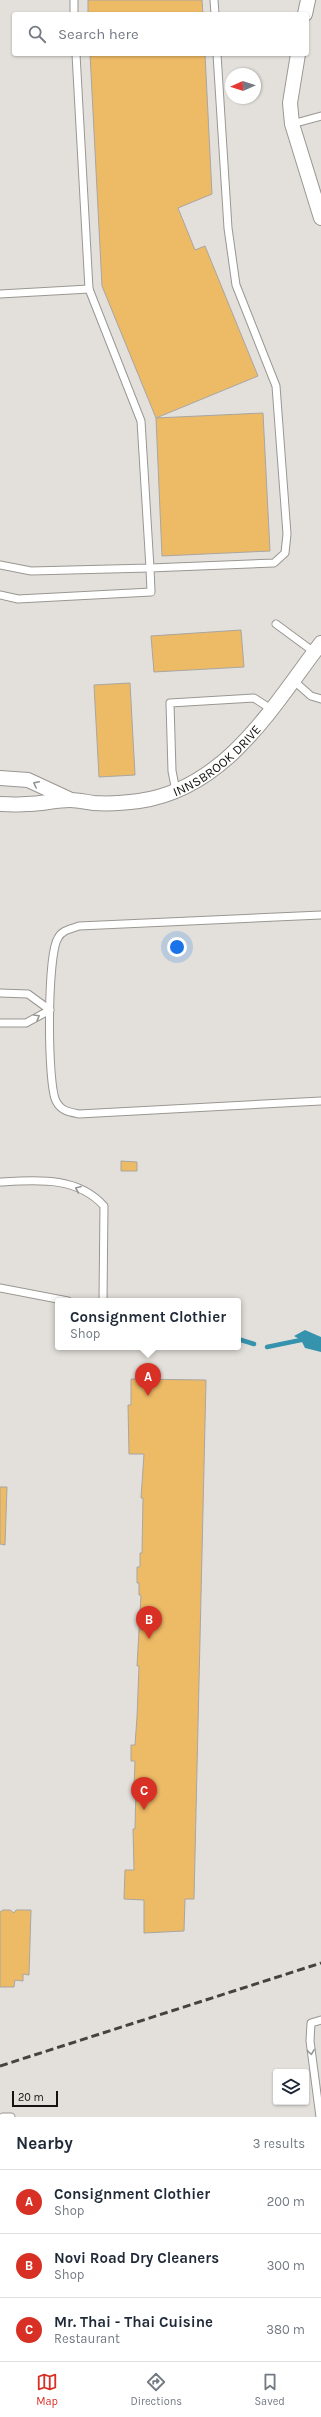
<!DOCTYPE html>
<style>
:root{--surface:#fff;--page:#f6f6f7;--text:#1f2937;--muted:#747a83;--line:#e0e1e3;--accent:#d93025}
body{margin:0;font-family:Karla,sans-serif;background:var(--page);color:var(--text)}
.controls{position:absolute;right:12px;bottom:12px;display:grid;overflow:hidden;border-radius:4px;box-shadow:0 1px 3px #0004}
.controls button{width:36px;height:36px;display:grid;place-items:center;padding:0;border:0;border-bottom:1px solid var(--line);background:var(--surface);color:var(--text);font:20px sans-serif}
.compass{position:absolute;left:225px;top:68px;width:36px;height:36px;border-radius:50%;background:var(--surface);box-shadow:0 1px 3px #0004;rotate:267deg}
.scale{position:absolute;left:12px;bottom:10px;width:46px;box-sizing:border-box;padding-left:4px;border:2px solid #141311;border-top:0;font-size:11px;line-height:14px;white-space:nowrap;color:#141311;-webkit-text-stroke:3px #e3e0db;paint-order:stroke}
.you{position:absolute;left:177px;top:947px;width:14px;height:14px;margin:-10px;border:3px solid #fff;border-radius:50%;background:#1a73e8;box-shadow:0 0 0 6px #1a73e833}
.badge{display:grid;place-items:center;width:26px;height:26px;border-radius:50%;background:var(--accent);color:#fff;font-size:13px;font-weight:700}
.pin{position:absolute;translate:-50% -33px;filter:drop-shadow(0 1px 2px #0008)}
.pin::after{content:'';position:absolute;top:21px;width:14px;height:12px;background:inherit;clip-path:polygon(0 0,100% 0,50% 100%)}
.popup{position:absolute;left:55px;top:1298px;width:186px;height:52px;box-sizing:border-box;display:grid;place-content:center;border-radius:4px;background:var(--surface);filter:drop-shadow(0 1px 3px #0005);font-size:13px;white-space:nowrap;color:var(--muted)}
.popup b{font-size:15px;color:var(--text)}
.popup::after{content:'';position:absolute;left:50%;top:100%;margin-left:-8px;border:8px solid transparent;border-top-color:var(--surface)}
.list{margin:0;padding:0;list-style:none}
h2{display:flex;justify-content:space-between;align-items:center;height:52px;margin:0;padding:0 16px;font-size:17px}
h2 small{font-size:13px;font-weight:400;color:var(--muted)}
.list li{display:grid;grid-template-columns:26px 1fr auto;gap:12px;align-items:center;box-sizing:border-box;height:64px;padding:0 16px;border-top:1px solid var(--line)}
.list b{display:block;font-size:15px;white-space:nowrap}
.list p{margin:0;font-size:13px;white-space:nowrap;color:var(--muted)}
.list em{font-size:13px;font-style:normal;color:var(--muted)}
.icon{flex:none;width:22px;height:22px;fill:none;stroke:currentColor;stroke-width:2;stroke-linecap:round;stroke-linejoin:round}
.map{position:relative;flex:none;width:321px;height:2117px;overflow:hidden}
.search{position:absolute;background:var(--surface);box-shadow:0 1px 3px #0004;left:12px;right:12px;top:12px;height:44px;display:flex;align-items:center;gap:10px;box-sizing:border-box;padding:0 14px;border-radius:4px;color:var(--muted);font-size:15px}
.sheet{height:244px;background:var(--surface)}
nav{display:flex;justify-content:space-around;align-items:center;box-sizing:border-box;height:56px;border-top:1px solid var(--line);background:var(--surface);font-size:11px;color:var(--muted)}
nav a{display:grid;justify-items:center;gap:2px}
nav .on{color:var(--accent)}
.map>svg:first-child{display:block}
</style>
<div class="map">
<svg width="321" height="2117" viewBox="0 0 321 2117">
<rect width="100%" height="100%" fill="#e3e0db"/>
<path fill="#3693ad" d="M 305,1330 L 321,1337 L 321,1352 L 305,1348 L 301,1340 L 294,1336 Z"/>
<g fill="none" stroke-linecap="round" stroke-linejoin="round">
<g stroke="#3693ad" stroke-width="4.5">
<path d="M 238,1339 L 254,1344"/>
<path d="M 267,1347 L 301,1340"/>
</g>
</g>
<g fill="#edba66" stroke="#a9a6a1">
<path d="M 88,0 L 202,0 L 203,14 L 88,14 Z"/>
<path d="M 90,54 L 205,54 L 212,194 L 178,208 L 195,250 L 205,246 L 258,376 L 156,418 L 102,286 Z"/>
<path d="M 263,413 L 270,551 L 162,556 L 156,418 Z"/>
<path d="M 241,630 L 244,667 L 154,672 L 151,636 Z"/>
<path d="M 130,683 L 135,775 L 99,777 L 94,685 Z"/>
<path d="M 121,1161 L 137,1162 L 137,1171 L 121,1171 Z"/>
<path d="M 131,1379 L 206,1380 L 194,1899 L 185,1899 L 184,1931 L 144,1933 L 144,1900 L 124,1899 L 125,1870 L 134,1870 L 133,1829 L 135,1829 L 136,1787 L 134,1787 L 135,1761 L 131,1761 L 131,1745 L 135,1745 L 137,1717 L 139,1666 L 137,1666 L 141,1595 L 139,1595 L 139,1583 L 137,1583 L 137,1567 L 140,1567 L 140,1553 L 142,1553 L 143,1498 L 141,1498 L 144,1454 L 129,1454 L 128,1405 L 131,1405 Z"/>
<path d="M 0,1487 L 7,1487 L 5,1545 L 0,1544 Z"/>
<path d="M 3,1910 L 10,1910 L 14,1913 L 16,1910 L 31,1910 L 29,1975 L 23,1974 L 23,1981 L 15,1980 L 14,1987 L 0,1987 L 0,1912 Z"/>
</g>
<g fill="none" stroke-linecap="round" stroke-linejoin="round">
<defs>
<g id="lane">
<path d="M 74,0 L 74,14"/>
<path d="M 214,0 L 215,14"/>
<path d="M 292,124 L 321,116"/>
<path d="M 0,294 L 89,289"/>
<path d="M 0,565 L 31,571 L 150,568 L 141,421 L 89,289 L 76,54"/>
<path d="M 0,595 L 18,599 L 151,592 L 150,568 L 274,563 L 285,553 L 287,534 L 276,386 L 236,285 L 228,228 L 217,54"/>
<path d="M 276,624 L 314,652"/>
<path d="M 293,680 L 311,696 L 321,699"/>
<path d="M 176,791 L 172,771 L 170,703 L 254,698 L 271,709"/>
<path d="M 321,915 L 79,926 C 71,929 62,930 58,938 C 47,955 47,1083 56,1101 C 61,1111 69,1112 79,1114 L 321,1101"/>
<path d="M 0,993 L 28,994 L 50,1010 L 26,1023 L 0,1023"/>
<path d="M 0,1182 C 37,1180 77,1176 104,1206 L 103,1301"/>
<path d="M 0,1288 L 68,1301"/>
<path d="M 3,2117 L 11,2117"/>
<path d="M 320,2117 L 310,2041 L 311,2023 L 321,2020"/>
</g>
<g id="street">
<path d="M 305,14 L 308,0"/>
<path d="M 298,54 L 290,103 L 292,124 L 321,218"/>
<path d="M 0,778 L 28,780 L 69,799"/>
<path id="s1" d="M 0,804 C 9,804 18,805 27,804 C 41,804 56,800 70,800 C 78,800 86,802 94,803 C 108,804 124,803 139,801 C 226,789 273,706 321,643"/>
</g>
</defs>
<use href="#lane" stroke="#9a9792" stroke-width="9"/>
<use href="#street" stroke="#9a9792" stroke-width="16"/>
<use href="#lane" stroke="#fff" stroke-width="7"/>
<use href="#street" stroke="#fff" stroke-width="14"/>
<path stroke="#444340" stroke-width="3" stroke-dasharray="8 4" stroke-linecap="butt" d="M 0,2066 L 321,1963"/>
</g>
<defs><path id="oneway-chevron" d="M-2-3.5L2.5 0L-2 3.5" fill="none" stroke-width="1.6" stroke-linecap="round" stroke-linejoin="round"/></defs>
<g stroke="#959594">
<use href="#oneway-chevron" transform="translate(36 784) rotate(-154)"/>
<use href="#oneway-chevron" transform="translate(37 1017) rotate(-30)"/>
<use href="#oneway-chevron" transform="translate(78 1189) rotate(-157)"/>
<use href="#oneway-chevron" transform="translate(311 2052) rotate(82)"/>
</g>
<g text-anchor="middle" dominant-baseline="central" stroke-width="4" stroke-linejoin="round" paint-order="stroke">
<g font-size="13" fill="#141311" stroke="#e3e0db">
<text stroke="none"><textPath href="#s1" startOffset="229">INNSBROOK DRIVE</textPath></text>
</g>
</g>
</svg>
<div class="controls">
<button><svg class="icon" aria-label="layers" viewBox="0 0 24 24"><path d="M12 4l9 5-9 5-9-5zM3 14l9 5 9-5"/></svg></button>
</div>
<svg class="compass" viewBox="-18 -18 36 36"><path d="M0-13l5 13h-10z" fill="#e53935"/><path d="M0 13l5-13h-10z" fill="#747a83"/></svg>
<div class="scale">20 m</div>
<div class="you"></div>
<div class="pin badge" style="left:148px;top:1396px">A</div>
<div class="popup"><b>Consignment Clothier</b>Shop</div>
<div class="pin badge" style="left:149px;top:1639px">B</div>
<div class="pin badge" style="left:144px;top:1810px">C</div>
<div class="search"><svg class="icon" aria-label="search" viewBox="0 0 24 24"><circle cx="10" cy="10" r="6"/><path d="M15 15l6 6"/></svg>Search here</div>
</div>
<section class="sheet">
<h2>Nearby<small>3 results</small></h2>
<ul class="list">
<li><span class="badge">A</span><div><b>Consignment Clothier</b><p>Shop</p></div><em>200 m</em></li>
<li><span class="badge">B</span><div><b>Novi Road Dry Cleaners</b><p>Shop</p></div><em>300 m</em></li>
<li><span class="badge">C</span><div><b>Mr. Thai - Thai Cuisine</b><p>Restaurant</p></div><em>380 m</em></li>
</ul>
</section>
<nav>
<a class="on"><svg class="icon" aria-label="map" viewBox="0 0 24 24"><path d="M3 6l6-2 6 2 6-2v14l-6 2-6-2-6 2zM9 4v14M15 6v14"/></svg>Map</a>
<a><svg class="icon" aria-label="directions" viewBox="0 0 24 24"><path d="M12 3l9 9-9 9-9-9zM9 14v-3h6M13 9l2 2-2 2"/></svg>Directions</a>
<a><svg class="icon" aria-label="saved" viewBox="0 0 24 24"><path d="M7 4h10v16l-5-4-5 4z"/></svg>Saved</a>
</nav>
